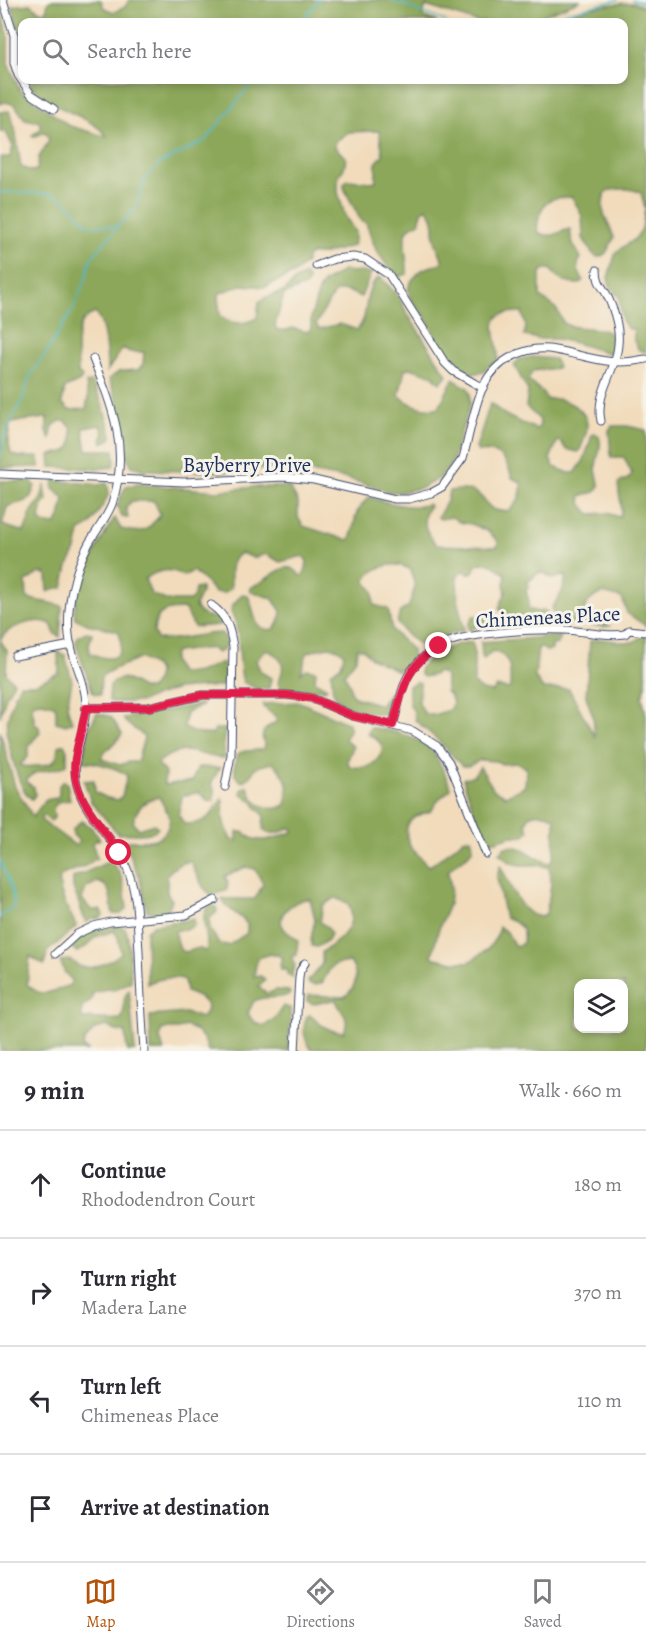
<!DOCTYPE html>
<meta charset="utf-8">
<style>
:root{--surface:#fff;--page:#f2f2f3;--text:#2b2b33;--muted:#7c7c81;--line:#e1e1e2;--accent:#b45309}
body{margin:0;font-family:Alegreya,serif;background:var(--page);color:var(--text)}
.controls{position:absolute;right:18px;bottom:18px;display:grid;overflow:hidden;border-radius:12px;box-shadow:0 3px 9px #0003}
.controls button{width:54px;height:54px;display:grid;place-items:center;padding:0;border:0;border-bottom:2px solid var(--line);background:var(--surface);color:var(--text);font:30px sans-serif}
.stop{position:absolute;width:18px;height:18px;margin:-14px;border:4px solid #e11d48;border-radius:50%;background:#fff}
.stop.end{background:#e11d48;border-color:#fff;box-shadow:0 2px 6px #0008}
.list{margin:0;padding:0;list-style:none}
h2{display:flex;justify-content:space-between;align-items:center;height:78px;margin:0;padding:0 24px;font-size:26px}
h2 small{font-size:20px;font-weight:400;color:var(--muted)}
.list li{display:grid;grid-template-columns:39px 1fr auto;gap:18px;align-items:center;box-sizing:border-box;height:108px;padding:0 24px;border-top:2px solid var(--line)}
.list b{display:block;font-size:22px;white-space:nowrap}
.list p{margin:0;font-size:20px;white-space:nowrap;color:var(--muted)}
.list em{font-size:20px;font-style:normal;color:var(--muted)}
.icon{flex:none;width:33px;height:33px;fill:none;stroke:currentColor;stroke-width:2;stroke-linecap:round;stroke-linejoin:round}
.map{position:relative;flex:none;width:646px;height:1051px;overflow:hidden}
.search{position:absolute;background:var(--surface);box-shadow:0 3px 9px #0003;left:18px;right:18px;top:18px;height:66px;display:flex;align-items:center;gap:15px;box-sizing:border-box;padding:0 21px;border-radius:12px;color:var(--muted);font-size:22px}
.sheet{height:510px;background:var(--surface)}
nav{display:flex;justify-content:space-around;align-items:center;box-sizing:border-box;height:84px;border-top:2px solid var(--line);background:var(--surface);font-size:16px;color:var(--muted)}
nav a{display:grid;justify-items:center;gap:3px}
nav .on{color:var(--accent)}
.map>svg:first-child{display:block}
</style>
<div class="map">
<svg width="646" height="1051" viewBox="0 0 646 1051">
<rect width="100%" height="100%" fill="#f7f3e8"/>
<filter id="ink" filterUnits="userSpaceOnUse"><feTurbulence type="fractalNoise" baseFrequency=".0167" numOctaves="2"/><feDisplacementMap in="SourceGraphic" scale="12" xChannelSelector="R" yChannelSelector="G"/><feConvolveMatrix kernelMatrix="1 2 1 2 8 2 1 2 1" color-interpolation-filters="sRGB"/></filter>
<filter id="wash" filterUnits="userSpaceOnUse"><feTurbulence type="fractalNoise" baseFrequency=".008" numOctaves="4" result="noise"/><feDisplacementMap in="SourceGraphic" scale="24" xChannelSelector="R" yChannelSelector="G"/><feGaussianBlur stdDeviation="1.35" result="paint"/><feColorMatrix in="noise" values="0 0 0 0 0 0 0 0 0 0 0 0 0 0 0 0 0 1.4 0 .05"/><feComposite in="paint" operator="in"/></filter>
<g filter="url(#wash)">
<rect width="100%" height="100%" fill="#f1dbbb"/>
<g fill="#8ca75a" stroke="#546b5c" stroke-width="1.5" fill-rule="evenodd">
<path d="M 53,0 L 101,0 L 104,8 L 114,12 L 125,7 L 129,0 L 581,0 L 544,15 L 532,22 L 477,22 L 426,6 L 422,16 L 437,22 L 22,22 L 22,38 L 20,38 L 12,6 L 31,4 L 38,10 L 46,13 L 48,2 Z"/>
<path d="M 634,3 L 646,7 L 646,352 L 639,350 L 634,341 L 634,329 L 628,329 L 622,320 L 619,296 L 611,288 L 608,278 L 616,252 L 635,239 L 642,229 L 645,209 L 641,193 C 632,188 615,188 606,192 C 597,214 609,219 614,238 L 606,253 L 602,256 L 597,257 L 592,253 L 583,238 L 582,216 L 572,197 C 555,198 546,196 540,214 C 538,221 536,226 539,233 C 556,239 555,232 570,229 L 572,242 L 581,258 C 575,266 578,272 583,280 L 580,284 C 566,284 559,280 550,269 L 544,269 L 540,274 L 540,297 C 545,301 553,304 556,309 C 561,314 560,322 567,325 C 580,330 598,326 610,333 L 612,338 L 611,354 L 576,343 L 557,339 L 539,339 L 524,336 L 526,326 L 522,312 C 479,311 499,333 498,360 L 483,371 L 473,374 C 445,369 437,334 423,314 C 417,305 406,299 409,286 C 410,281 420,271 424,269 C 430,265 436,267 442,263 C 443,253 436,249 435,240 C 433,228 436,217 426,208 L 422,212 L 419,223 C 395,228 409,257 407,274 L 396,278 L 376,250 L 366,223 L 361,221 L 344,188 L 344,183 L 348,180 L 370,182 L 376,181 L 376,163 L 383,155 L 379,131 L 349,132 L 336,141 L 335,147 L 346,158 L 344,168 L 338,177 L 338,192 L 345,216 L 355,232 L 355,242 L 352,246 L 324,254 L 311,254 L 307,257 L 306,263 L 295,273 L 265,287 L 241,285 L 220,293 L 218,298 L 220,315 C 230,325 245,325 257,318 L 259,302 L 264,298 L 285,291 L 295,280 L 305,275 L 308,279 L 307,285 L 284,295 L 275,325 L 277,330 L 287,330 L 292,328 L 308,332 L 311,328 L 311,317 L 319,289 L 323,283 L 343,271 L 371,273 L 361,297 C 352,293 345,288 334,293 L 316,324 L 319,329 L 340,324 L 357,330 C 372,315 360,289 380,277 L 398,296 L 408,315 L 447,375 L 440,383 L 432,375 L 410,368 L 405,369 L 399,395 C 407,404 427,412 439,407 L 453,379 L 468,388 L 470,393 L 470,405 L 451,464 L 440,478 L 421,488 L 401,492 L 389,492 L 349,479 L 281,467 L 223,472 L 144,470 L 132,466 L 127,457 L 118,403 L 109,379 L 120,371 L 138,370 L 143,364 L 144,352 L 130,352 L 123,348 L 107,371 C 107,359 105,321 95,313 C 71,321 78,352 78,373 L 82,377 L 80,381 L 65,388 L 62,403 L 69,410 L 86,409 L 88,398 L 86,383 L 91,382 L 100,398 L 112,435 L 111,439 L 102,443 L 101,439 L 104,434 L 101,425 L 83,428 L 87,450 L 114,450 L 115,462 L 113,467 L 94,469 L 51,467 L 50,455 L 68,451 L 72,443 L 72,429 L 66,421 L 60,421 L 53,426 L 50,439 L 47,431 L 47,417 C 35,421 21,419 10,424 L 8,441 L 11,454 L 20,457 L 38,457 L 40,465 L 39,467 L 0,468 L 0,157 L 10,157 L 13,147 L 6,132 L 0,131 L 0,112 L 9,111 L 15,128 L 21,167 L 31,171 L 37,170 L 39,157 L 47,144 L 49,138 L 45,132 L 33,137 L 32,135 L 40,129 L 40,122 L 25,119 L 15,105 L 6,102 L 0,104 L 0,10 L 8,34 L 8,64 L 20,90 L 70,126 L 107,137 C 89,112 43,110 27,80 L 624,80 L 624,22 L 552,22 C 579,8 602,4 634,3 Z"/>
<path d="M 533,357 L 554,359 L 558,366 L 557,368 L 533,371 L 528,380 L 542,392 L 547,400 C 562,396 587,408 587,426 C 587,434 583,442 580,450 L 578,452 L 566,449 L 560,441 L 557,442 L 550,459 L 554,467 L 569,473 L 575,473 L 584,460 L 592,435 L 595,433 L 599,437 C 603,449 596,456 596,468 C 596,475 600,480 599,488 L 595,492 L 580,496 L 582,505 L 590,514 L 608,513 L 618,517 L 620,516 C 625,504 616,494 619,482 L 628,479 L 632,474 L 624,457 L 611,457 L 609,430 L 612,426 L 627,426 L 646,430 L 646,626 L 627,613 L 622,598 L 603,593 C 593,597 580,605 586,617 L 611,626 L 604,627 L 581,623 L 556,624 L 552,607 C 560,598 565,588 566,575 L 553,579 L 544,573 L 538,573 L 528,582 L 529,586 L 526,591 L 529,601 L 528,609 L 539,612 L 544,610 L 548,613 L 546,623 L 538,624 L 535,619 L 529,618 L 527,624 L 499,627 L 487,623 L 469,630 L 468,625 L 473,616 L 488,617 L 502,624 L 504,622 L 504,614 L 499,608 L 506,592 L 504,584 L 506,575 C 498,568 487,559 476,565 L 473,572 L 468,574 L 464,570 L 457,576 L 458,603 L 464,630 L 444,636 L 425,648 L 408,636 L 397,623 L 400,612 L 409,606 L 415,587 L 411,570 C 396,560 374,565 365,581 L 373,591 L 374,605 L 388,609 L 392,630 L 412,650 L 413,658 L 406,667 L 398,671 L 371,658 L 363,649 L 357,648 L 356,659 L 344,674 L 350,685 L 351,693 L 354,697 L 381,705 L 389,693 L 392,694 L 391,705 L 388,714 C 372,714 338,710 333,691 C 332,685 332,678 331,672 L 341,666 L 344,654 C 334,642 319,649 307,653 L 301,673 L 307,669 L 316,671 L 315,681 L 327,688 L 324,690 C 309,689 295,692 280,688 L 278,682 C 286,668 284,657 267,650 L 265,650 L 256,661 L 261,672 L 271,678 L 269,688 L 257,689 L 243,682 C 237,662 242,629 231,612 L 232,606 L 242,594 L 247,595 C 256,606 250,634 274,629 L 280,620 L 281,611 L 272,598 L 252,592 L 250,591 L 251,588 C 255,584 259,584 263,581 C 274,574 290,558 300,576 L 303,575 L 306,569 L 307,561 L 303,556 L 280,562 L 266,554 L 254,558 L 241,553 C 228,559 231,575 231,588 L 224,593 L 214,592 L 208,584 L 193,571 L 183,576 C 171,567 157,570 145,579 L 151,594 L 168,601 L 190,601 L 194,597 L 195,589 L 201,588 L 201,593 L 195,606 C 200,618 210,616 220,619 L 222,623 L 220,625 L 194,627 L 185,609 C 166,609 155,610 154,632 L 157,639 C 179,642 199,633 221,633 L 226,638 L 226,648 L 217,653 L 211,648 C 201,650 181,650 174,653 L 173,661 L 179,673 C 201,675 205,668 223,662 C 225,669 226,680 222,686 L 177,689 L 139,702 L 111,702 L 109,700 L 110,685 L 116,680 L 124,678 L 144,689 L 150,689 C 155,683 158,679 158,671 L 153,665 L 140,658 C 128,665 112,667 101,677 L 100,695 L 93,693 L 76,645 L 77,637 L 86,632 L 92,633 L 89,644 L 90,653 C 101,658 121,664 121,645 C 121,639 121,635 118,631 L 87,624 L 75,618 C 70,592 100,543 113,520 L 115,518 L 121,529 C 133,531 141,535 150,526 C 154,521 157,521 160,514 L 154,501 L 132,501 L 126,507 L 128,518 L 122,517 L 117,505 L 126,486 L 139,484 L 218,491 L 254,487 L 289,487 L 298,502 L 298,517 L 303,526 L 347,540 L 350,539 C 358,519 350,516 369,497 C 384,502 413,510 428,504 L 430,506 C 418,518 427,534 437,545 L 497,547 L 498,541 L 487,531 L 471,524 L 459,522 L 452,517 L 440,519 L 438,517 L 447,501 L 449,491 C 457,490 468,489 475,492 C 489,500 485,513 508,511 C 518,504 523,493 521,482 L 512,478 C 507,459 499,449 478,452 L 476,448 L 490,404 L 492,404 C 504,417 520,422 536,429 L 539,428 L 540,420 L 526,407 L 528,391 L 514,365 L 520,359 Z"/>
<path d="M 54,480 L 99,485 L 107,483 L 109,493 L 105,502 L 91,524 L 80,532 L 76,550 L 68,566 L 63,588 L 56,588 L 48,592 L 47,574 L 39,573 L 26,582 L 27,598 C 39,602 50,602 62,606 L 60,637 L 55,634 L 51,624 C 38,617 7,626 0,640 L 7,651 L 6,674 L 14,682 L 6,696 L 0,717 L 0,481 L 30,481 L 35,485 C 30,506 22,500 7,507 L 2,525 L 24,532 L 32,511 L 41,499 L 45,485 L 47,500 L 43,504 L 40,519 L 43,523 L 55,525 L 60,518 L 64,498 L 53,489 Z"/>
<path d="M 644,635 L 646,635 L 646,686 L 642,696 L 646,715 L 646,1051 L 337,1051 L 332,1047 L 311,1049 C 304,1039 302,1027 307,1016 L 310,1015 C 320,1025 329,1032 344,1032 C 351,1016 340,1013 336,1000 C 326,999 316,1008 307,1001 L 307,998 L 309,995 L 344,997 C 357,987 359,975 350,962 C 328,964 332,967 322,983 L 316,985 L 309,984 L 308,981 L 322,964 L 322,952 C 340,941 359,925 348,903 L 335,898 L 323,905 L 320,922 L 327,927 L 331,934 L 328,940 L 317,947 L 312,946 L 311,939 L 315,919 L 310,899 C 299,898 277,911 282,925 C 285,933 293,935 298,941 L 296,955 L 291,957 L 295,966 L 292,973 L 293,978 L 287,975 L 287,970 L 281,970 L 280,963 L 283,959 L 278,955 L 273,955 L 270,954 L 257,958 L 254,977 L 261,976 L 265,980 L 258,986 L 267,994 L 276,990 L 289,991 L 290,994 C 280,1001 267,994 254,1001 L 248,1013 C 251,1021 256,1025 265,1026 L 276,1017 L 283,1006 L 290,1008 L 291,1022 L 288,1051 L 208,1051 C 205,1038 199,1031 186,1026 L 178,1029 L 162,1029 L 160,1038 L 164,1051 L 151,1051 L 150,1016 L 185,1013 L 202,1018 C 215,1002 199,997 186,992 L 184,980 C 176,975 156,979 147,984 L 146,931 L 153,925 L 194,919 L 195,924 C 190,930 184,930 177,930 L 175,932 L 180,950 L 185,952 L 199,948 L 206,952 C 211,936 199,924 206,909 L 213,906 L 216,907 L 217,912 L 209,919 L 210,929 L 219,944 L 229,945 L 247,933 L 247,924 C 240,914 227,911 222,899 L 255,899 L 263,884 L 255,869 L 246,867 L 225,876 L 228,883 L 226,891 L 211,895 L 203,887 L 190,861 C 181,863 172,868 167,875 L 167,893 L 172,900 L 167,912 L 160,915 L 147,911 L 139,876 L 123,841 C 143,839 166,848 170,818 L 159,797 C 145,800 136,808 133,822 L 139,829 L 154,824 L 158,828 C 149,838 131,832 118,834 L 91,802 L 84,781 L 94,780 L 95,792 L 107,798 L 118,800 L 122,796 L 127,776 C 122,769 94,761 84,762 L 83,760 L 88,731 L 97,713 L 111,717 L 122,734 C 116,743 104,750 101,759 L 120,765 L 128,762 L 137,762 L 144,738 C 140,729 127,728 123,718 L 202,704 L 202,706 L 186,712 L 184,727 C 192,734 202,734 213,734 L 215,729 L 226,729 L 223,742 L 225,758 C 197,758 186,740 159,762 L 158,764 L 165,773 L 164,785 L 192,781 L 198,767 L 220,768 L 212,781 L 212,786 L 215,790 L 214,800 L 207,801 L 199,792 L 182,796 L 179,815 L 184,824 C 206,824 211,817 222,799 C 225,806 222,812 223,819 C 225,826 229,832 230,839 L 237,841 L 237,832 C 247,830 246,837 254,839 C 267,843 281,835 293,832 L 293,829 L 290,828 C 280,832 272,837 263,829 L 264,815 L 257,808 L 253,802 L 241,793 L 243,788 L 248,786 C 251,804 270,814 286,805 C 289,784 289,779 273,763 L 256,767 L 250,777 L 242,782 L 235,775 C 233,745 243,753 264,749 C 266,741 265,748 263,740 C 260,730 269,727 276,722 L 276,717 L 263,707 L 263,704 L 300,702 L 349,724 L 349,730 L 345,739 L 353,747 L 347,762 L 351,767 C 366,768 372,768 380,756 C 387,745 377,739 368,734 L 370,728 C 385,728 417,737 428,747 C 439,758 446,775 451,789 L 439,799 L 431,811 C 417,815 404,819 407,836 C 408,840 409,846 412,849 C 418,855 421,856 425,864 L 430,866 C 439,859 456,847 463,839 L 471,838 C 479,857 456,859 448,872 L 451,888 L 449,904 L 438,931 L 432,956 L 435,958 L 454,962 L 469,962 L 488,949 L 497,936 L 499,927 L 507,932 L 514,945 L 518,946 L 523,943 C 525,925 519,924 505,918 L 504,914 L 497,877 L 500,866 C 509,879 523,927 546,914 C 548,899 554,883 549,868 C 529,859 517,874 500,853 L 505,847 C 525,843 535,861 551,863 L 554,856 L 555,818 C 547,813 537,812 529,816 L 526,824 L 529,831 L 523,836 L 511,836 L 493,842 C 479,831 469,796 463,779 L 474,775 L 480,767 L 494,790 L 506,796 L 525,786 L 526,768 L 518,763 L 502,764 L 496,761 L 480,760 L 469,766 L 462,766 L 439,741 L 415,720 L 414,712 L 409,703 L 409,686 L 417,682 L 420,683 L 419,703 L 425,714 L 434,715 L 449,710 L 453,703 L 451,697 L 446,691 L 446,678 L 443,674 L 438,672 L 433,675 L 424,677 L 420,674 L 420,668 C 432,654 452,643 472,642 L 474,649 L 474,684 L 481,690 L 492,692 L 497,687 L 508,689 L 510,687 C 511,670 511,654 492,651 L 484,659 L 482,657 L 481,642 L 561,636 L 558,644 L 552,645 L 552,650 L 546,651 L 541,647 L 538,648 L 535,677 L 543,689 C 551,690 565,687 569,689 L 595,737 L 593,717 L 586,696 L 590,641 C 603,636 618,644 631,642 C 637,642 639,637 644,635 ZM 578,984 L 624,984 L 624,1028 L 578,1028 Z"/>
<path d="M 58,652 L 65,655 L 72,681 L 67,706 L 72,722 L 66,725 L 56,722 L 56,708 L 54,705 L 42,702 L 34,703 L 32,708 L 35,724 L 39,727 L 40,733 C 33,741 27,744 28,757 L 20,765 C 26,768 28,766 35,766 C 52,764 56,766 59,746 L 64,744 L 67,750 L 67,764 C 56,774 34,765 26,782 L 34,787 L 35,795 L 32,799 C 18,792 10,747 6,731 C 8,714 12,699 20,684 L 35,684 L 59,673 Z"/>
<path d="M 0,731 L 15,787 L 33,817 L 45,800 L 57,798 L 59,794 L 59,785 L 64,781 L 67,783 L 70,800 L 58,802 L 53,808 L 54,818 L 52,820 L 50,821 L 43,815 L 41,817 L 42,821 L 76,846 L 79,841 L 73,835 L 73,829 L 81,821 L 91,827 L 100,839 L 92,843 L 97,858 L 85,866 L 64,874 L 60,877 C 57,893 69,911 76,925 L 76,927 L 48,951 L 44,965 L 30,956 L 27,984 C 42,1000 52,991 70,985 L 72,980 L 65,973 L 60,961 L 69,960 C 74,961 77,966 82,967 C 95,970 112,961 121,953 L 118,937 L 114,931 L 95,937 L 87,946 L 77,952 L 72,948 C 80,930 108,924 125,928 C 130,934 130,970 131,981 L 114,990 L 107,989 L 93,993 L 91,1001 L 82,1007 L 82,1019 C 95,1017 107,1021 121,1019 C 127,1011 120,999 129,990 L 135,1051 L 128,1051 L 127,1049 L 125,1032 L 116,1031 L 107,1026 L 95,1029 L 84,1042 L 83,1048 L 89,1051 L 0,1051 Z"/>
<path d="M 108,862 C 123,866 125,893 127,908 L 121,914 L 113,914 C 109,901 114,886 97,882 L 86,888 L 82,899 L 91,910 L 100,910 L 103,915 L 101,918 L 91,919 L 86,923 L 73,887 L 73,878 Z"/>
</g>
<g fill="none" stroke-linecap="round" stroke-linejoin="round">
<g stroke="#4bb8c7" stroke-width="1.5">
<path d="M 391,0 L 447,22"/>
<path d="M 632,0 L 646,3"/>
<path d="M 300,22 L 319,0"/>
<path d="M 547,22 L 567,12 L 618,0"/>
<path d="M 0,192 L 51,194 L 64,200 L 88,225 L 118,226 L 135,209 L 145,179 L 159,164 L 206,140 L 254,80"/>
<path d="M 0,457 L 6,430 L 22,401 L 30,375 L 45,355 L 73,309 L 87,276 L 90,260 L 118,226"/>
<path d="M 0,859 C 6,879 13,886 14,908 L 0,916"/>
</g>
</g>
</g>
<g filter="url(#ink)">
<g fill="none" stroke-linecap="round" stroke-linejoin="round">
<defs>
<g id="street">
<path d="M 3,0 L 14,35 L 14,63 L 18,75 L 31,94 L 54,109"/>
<path d="M 316,266 L 334,259 L 353,257 L 365,259 L 389,275 L 445,363 L 453,371 L 483,388"/>
<path d="M 597,270 C 597,282 602,286 607,295 C 614,310 620,328 618,345 C 616,372 595,393 601,421"/>
<path d="M 93,359 C 113,408 130,451 112,504 C 107,517 97,530 89,543 C 75,569 66,605 69,635 C 71,659 86,680 86,705 C 86,733 70,757 77,785 C 85,816 116,839 128,871 C 138,896 137,924 139,951 C 140,985 142,1018 144,1051"/>
<path d="M 0,474 L 184,482 L 284,477 L 314,480 L 395,499 L 409,499 L 431,493 L 442,487 L 463,458 C 469,437 474,406 483,387 C 495,360 527,344 555,350 C 592,357 607,367 646,359"/>
<path d="M 211,605 C 227,616 230,628 233,647 L 231,755 L 225,787"/>
<path d="M 15,656 L 71,645"/>
<path d="M 86,708 L 149,707 L 203,695 L 287,695 L 311,698 L 353,716 L 413,731 L 437,746 L 449,762 L 486,854"/>
<path d="M 393,725 C 398,708 400,691 408,676 C 416,662 430,649 446,643 C 473,632 535,629 565,630 C 585,631 606,637 625,634 L 629,630 L 646,632"/>
<path d="M 55,954 L 77,934 L 94,926 L 110,922 L 186,915 L 215,900"/>
<path d="M 295,1051 L 299,977 L 300,971 L 305,963"/>
</g>
</defs>
<use href="#street" stroke="#3b496c" stroke-width="9"/>
<use href="#street" stroke="#fff" stroke-width="7"/>
</g>
</g>
<g fill="none" stroke-linecap="round" stroke-linejoin="round" filter="url(#ink)">
<path stroke="#e11d48" stroke-width="8" d="M 119,853 C 101,822 70,797 75,759 C 78,742 83,725 86,708 L 149,707 L 202,695 L 287,695 L 311,698 L 353,716 L 393,725 C 403,690 405,666 439,646"/>
</g>
<g text-anchor="middle" dominant-baseline="central" stroke-width="6" stroke-linejoin="round" paint-order="stroke">
<g font-size="21" fill="#1b2f5e" stroke="#f7f3e8">
<text x="247" y="465">Bayberry Drive</text>
<text transform="translate(548 617) rotate(-3)">Chimeneas Place</text>
</g>
</g>
</svg>
<div class="controls">
<button><svg class="icon" aria-label="layers" viewBox="0 0 24 24"><path d="M12 4l9 5-9 5-9-5zM3 14l9 5 9-5"/></svg></button>
</div>
<div class="stop" style="left:119px;top:853px"></div>
<div class="stop end" style="left:439px;top:646px"></div>
<div class="search"><svg class="icon" aria-label="search" viewBox="0 0 24 24"><circle cx="10" cy="10" r="6"/><path d="M15 15l6 6"/></svg>Search here</div>
</div>
<section class="sheet">
<h2>9 min<small>Walk · 660 m</small></h2>
<ul class="list">
<li><svg class="icon" aria-label="ahead" viewBox="0 0 24 24"><path d="M12 20V5M6 11l6-6 6 6"/></svg><div><b>Continue</b><p>Rhododendron Court</p></div><em>180 m</em></li>
<li><svg class="icon" aria-label="right" viewBox="0 0 24 24"><path d="M7 20v-9h11M14 6l5 5-5 5"/></svg><div><b>Turn right</b><p>Madera Lane</p></div><em>370 m</em></li>
<li><svg class="icon" aria-label="left" viewBox="0 0 24 24"><path d="M17 20v-9H6M10 6l-5 5 5 5"/></svg><div><b>Turn left</b><p>Chimeneas Place</p></div><em>110 m</em></li>
<li><svg class="icon" aria-label="arrive" viewBox="0 0 24 24"><path d="M6 21V4h12l-3 4 3 4H6"/></svg><div><b>Arrive at destination</b></div></li>
</ul>
</section>
<nav>
<a class="on"><svg class="icon" aria-label="map" viewBox="0 0 24 24"><path d="M3 6l6-2 6 2 6-2v14l-6 2-6-2-6 2zM9 4v14M15 6v14"/></svg>Map</a>
<a><svg class="icon" aria-label="directions" viewBox="0 0 24 24"><path d="M12 3l9 9-9 9-9-9zM9 14v-3h6M13 9l2 2-2 2"/></svg>Directions</a>
<a><svg class="icon" aria-label="saved" viewBox="0 0 24 24"><path d="M7 4h10v16l-5-4-5 4z"/></svg>Saved</a>
</nav>
